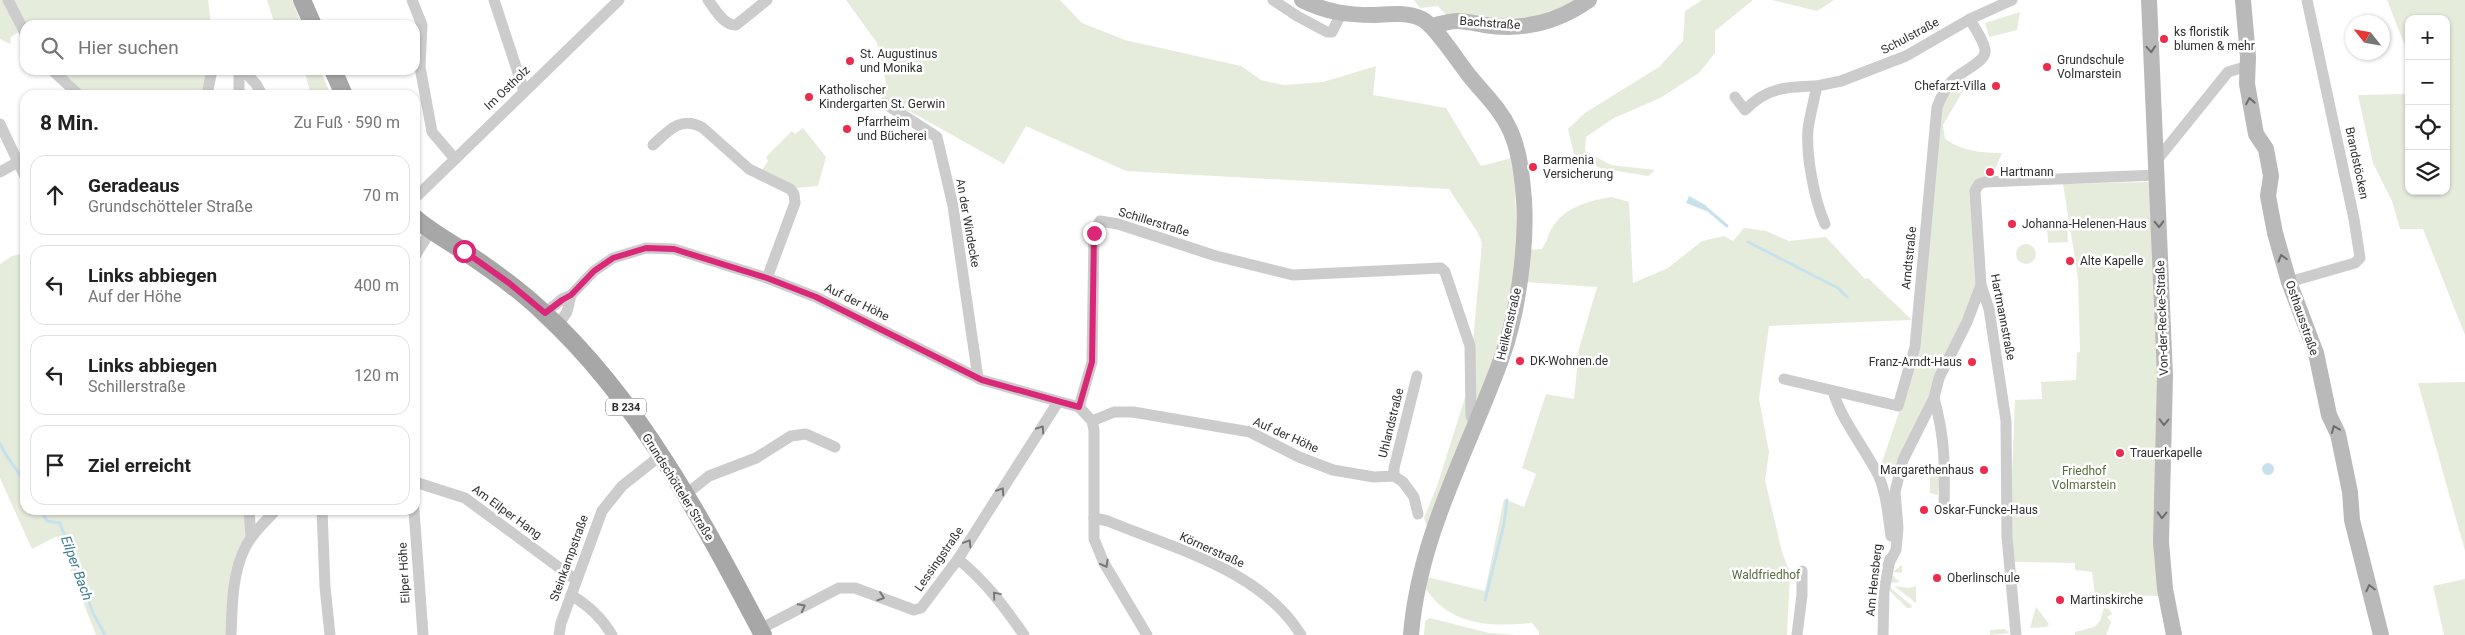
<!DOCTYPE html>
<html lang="de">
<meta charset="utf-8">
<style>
:root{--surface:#fff;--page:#f6f6f6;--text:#222;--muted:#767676;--line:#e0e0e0}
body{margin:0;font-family:Roboto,sans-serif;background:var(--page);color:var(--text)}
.controls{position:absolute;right:15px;top:15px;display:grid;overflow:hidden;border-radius:10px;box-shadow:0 1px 4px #0004}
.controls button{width:45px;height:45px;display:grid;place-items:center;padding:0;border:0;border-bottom:1px solid var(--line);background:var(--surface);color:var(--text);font:25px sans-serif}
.compass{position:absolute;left:2345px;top:15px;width:45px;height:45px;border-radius:50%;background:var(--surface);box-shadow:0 1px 4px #0004;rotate:301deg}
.stop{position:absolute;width:15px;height:15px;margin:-11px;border:4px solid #db2777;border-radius:50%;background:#fff}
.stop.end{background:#db2777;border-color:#fff;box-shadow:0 1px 5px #0008}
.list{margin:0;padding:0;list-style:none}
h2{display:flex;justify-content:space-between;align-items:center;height:65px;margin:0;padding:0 20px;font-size:21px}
h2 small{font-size:16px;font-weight:400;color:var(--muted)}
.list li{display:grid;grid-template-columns:32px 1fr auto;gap:15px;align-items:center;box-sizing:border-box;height:80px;margin:0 10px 10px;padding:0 10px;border:1px solid var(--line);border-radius:15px}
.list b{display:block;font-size:19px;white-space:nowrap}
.list p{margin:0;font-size:16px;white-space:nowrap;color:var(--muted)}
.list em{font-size:16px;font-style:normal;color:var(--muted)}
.icon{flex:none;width:28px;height:28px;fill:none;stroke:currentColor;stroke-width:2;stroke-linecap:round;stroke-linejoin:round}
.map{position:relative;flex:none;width:2465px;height:635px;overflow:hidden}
.search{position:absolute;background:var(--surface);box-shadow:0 1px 4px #0004;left:20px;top:20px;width:400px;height:55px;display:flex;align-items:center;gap:12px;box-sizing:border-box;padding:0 18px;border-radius:15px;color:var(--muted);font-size:19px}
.panel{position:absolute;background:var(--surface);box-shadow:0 1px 4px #0004;left:20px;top:90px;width:400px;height:425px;border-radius:15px}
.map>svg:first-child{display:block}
</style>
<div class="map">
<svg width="2465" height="635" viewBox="0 0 2465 635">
<rect width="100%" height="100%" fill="#fff"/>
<g fill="#e6ecdc">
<path d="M 0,0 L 208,0 L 211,25 L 25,25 L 23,29 L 11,37 L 10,44 L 0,39 Z"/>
<path d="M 267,0 L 292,0 L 302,25 L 275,25 Z"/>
<path d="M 846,0 L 1060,0 L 1082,23 L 1125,40 L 1241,66 L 1261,80 L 1284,85 L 1323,82 L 1376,66 L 1373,95 L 1446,108 L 1481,166 L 1508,159 L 1513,155 L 1518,257 L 1500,351 L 1427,526 L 1424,518 L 1437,486 L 1469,385 L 1482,243 L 1478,233 L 1449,189 L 1126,171 L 1026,126 L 1004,164 L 879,94 L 886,83 L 877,43 Z"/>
<path d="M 1414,0 L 1580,0 C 1540,26 1492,18 1447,16 L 1438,6 L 1420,8 Z"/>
<path d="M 1702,0 L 1753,0 L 1715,31 L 1715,53 L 1699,73 L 1660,98 L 1612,119 L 1586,137 L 1585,151 L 1611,165 L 1655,170 L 1648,176 L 1600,168 L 1574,154 L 1568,129 L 1585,113 L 1659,67 L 1683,41 L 1685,11 Z"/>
<path d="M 1772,0 L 1834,0 L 1817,11 Z"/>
<path d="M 2387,0 L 2465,0 L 2465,335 L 2423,229 L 2400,229 L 2392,201 L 2373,163 L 2358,95 L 2409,94 L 2409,191 L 2446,191 L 2446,19 L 2409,19 L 2409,56 Z"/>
<path d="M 2020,12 L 2017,30 L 1989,37 L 1985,23 Z"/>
<path d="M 52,70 L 212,70 L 207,95 L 79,95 Z"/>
<path d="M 304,70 L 320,70 L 331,95 L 311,95 Z"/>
<path d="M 1965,75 L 1967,84 L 1943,125 L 1945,139 C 1962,151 1982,153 2002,153 L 1991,179 L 1974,182 L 1977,278 L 1973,295 L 1896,471 C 1890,475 1886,474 1880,471 L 1881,465 L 1910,380 L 1940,111 L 1946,94 Z"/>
<path d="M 803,128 L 826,157 L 818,186 L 795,188 L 760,173 L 768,161 L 766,157 L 792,131 L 795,134 Z"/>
<path d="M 2150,182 L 2159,380 L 2154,556 L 2160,596 L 2095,595 L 2092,572 L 2075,570 L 2075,563 L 2013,562 L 2011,500 L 2015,400 L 2042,399 L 2041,382 L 2076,380 L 2077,353 L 2080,352 L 2078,278 L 2063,184 Z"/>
<path d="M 1612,197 L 1629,202 L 1633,283 L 1668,268 L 1702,241 L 1724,236 L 1733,241 L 1744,228 L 1766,231 L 1789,241 L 1826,237 L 1865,279 L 1868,278 L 1912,320 L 1769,326 L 1759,399 L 1769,452 L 1765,480 L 1782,552 L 1790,573 L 1787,635 L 1539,635 L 1539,632 L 1532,623 C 1491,627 1448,626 1424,586 L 1427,577 L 1485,591 L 1504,499 L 1524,507 L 1536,474 L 1522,468 L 1546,394 L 1574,399 L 1579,349 L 1597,287 L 1526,282 L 1527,250 L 1542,249 C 1547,242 1548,234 1552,228 C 1564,207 1591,200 1612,197 Z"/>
<path d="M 2067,225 L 2068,242 L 2048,243 L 2047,227 Z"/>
<circle cx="2026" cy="254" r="10"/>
<path d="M 25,253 L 25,510 L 249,510 L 231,635 L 96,635 L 57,536 L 32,549 L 0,478 L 0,264 L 12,256 Z"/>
<path d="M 2465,382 L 2465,551 L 2418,383 Z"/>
<path d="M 1927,470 L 1940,470 L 1938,495 L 1930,493 L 1930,471 Z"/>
<path d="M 1902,565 L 1902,573 L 1894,572 L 1892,575 L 1900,582 L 1889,583 L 1888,586 L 1911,605 L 1912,607 L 1910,608 L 1907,608 L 1887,588 L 1889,575 Z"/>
<path d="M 2465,579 L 2465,635 L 2444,635 L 2433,586 Z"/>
<path d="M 1894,586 L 1909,588 L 1916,586 L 1916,603 Z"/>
<path d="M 2036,607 L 2049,624 L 2047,627 L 2030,628 Z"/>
<path d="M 2104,608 L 2109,609 L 2112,614 L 2107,617 L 2111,622 L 2106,635 L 2075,635 L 2075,632 L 2094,627 L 2100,621 Z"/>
<path d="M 1430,618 L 1489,633 L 1517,635 L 1424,635 L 1425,621 Z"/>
<path d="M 2005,629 L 2009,633 L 1990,635 L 1990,630 Z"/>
</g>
<g fill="#c8e2ed">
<path d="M 1689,196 L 1707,206 L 1707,209 L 1706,211 L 1686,203 Z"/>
<circle cx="2268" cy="469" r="6"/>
</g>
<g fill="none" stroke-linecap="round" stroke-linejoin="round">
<g stroke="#c8e2ed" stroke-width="3">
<path d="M 1707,209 L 1727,226"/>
<path d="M 1748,242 L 1838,288 L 1847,297"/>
<path d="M 0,443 C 5,457 17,469 25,482"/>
<path d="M 41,510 L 47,521 L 60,523 L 61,526 L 93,613 L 105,635"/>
<path d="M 1485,600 L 1504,524 L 1507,500"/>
</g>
<g stroke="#ccc" stroke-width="11">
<path d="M 8,0 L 25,33"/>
<path d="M 412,0 L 422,25 L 420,67 L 432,132 L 455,159"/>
<path d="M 494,0 L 524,91"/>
<path d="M 708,0 C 715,9 724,26 736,25 L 767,0"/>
<path d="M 1273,0 L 1297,16 L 1327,32 L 1332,32 L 1341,14"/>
<path d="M 52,70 L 79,95"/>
<path d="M 243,70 L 256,84 L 262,95"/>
<path d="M 207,95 L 212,70"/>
<path d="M 239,95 L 239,70"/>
<path d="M 1735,97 L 1745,110 C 1767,87 1787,87 1817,86"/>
<path d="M 884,103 L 937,137 L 953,206 L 978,378"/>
<path d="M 0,124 L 18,162 L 0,172"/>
<path d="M 653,145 C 668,131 681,115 703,128 L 749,169 L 790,189 L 794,194 L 795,203 L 767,278"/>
<path d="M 2157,160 L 2228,72 L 2248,66"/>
<path d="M 18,162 L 25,176"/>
<path d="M 415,198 L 619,0"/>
<path d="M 1825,224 C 1814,199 1806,156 1808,129 C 1810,115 1814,100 1817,86 L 1841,81 L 1906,56 L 1970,19 L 2012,0"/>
<path d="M 415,256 L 431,230"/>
<path d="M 2289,282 L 2355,263 L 2360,258 L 2354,219 L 2307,0"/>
<path d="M 545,313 L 562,299 L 571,295 L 594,271 L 613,258 L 646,248 L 674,249 L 767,278 L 816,297 L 982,380 L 1079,407 L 1092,421 L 1094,430 L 1094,539 L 1104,563 L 1147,635"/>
<path d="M 557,326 L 567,312 L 571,295"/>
<path d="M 1784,379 L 1898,406 L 1915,347 L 1937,107 C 1941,97 1945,88 1953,80 C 1961,71 1987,62 1985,50 C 1984,40 1974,28 1970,19"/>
<path d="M 1833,391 C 1841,419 1861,443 1875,469 C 1886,487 1888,515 1891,536"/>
<path d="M 1934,398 C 1945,438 1945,465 1944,506"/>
<path d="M 1079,407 L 1092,362 L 1094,233 L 1100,221 L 1118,224 L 1216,256 L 1293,275 L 1441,268 L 1445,272 L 1470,346 L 1471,416 L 1475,423"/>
<path d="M 1092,421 L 1114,412 L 1133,412 L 1250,432 L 1299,457 L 1333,470 L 1374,477 L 1394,476 L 1403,482 L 1414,497 L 1418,514"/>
<path d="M 1394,476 L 1394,468 L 1417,376"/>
<path d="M 415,482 L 465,498 L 576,580"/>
<path d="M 685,495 L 709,476 L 756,458 L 791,436 L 806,434 L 835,447"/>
<path d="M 249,510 L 251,537"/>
<path d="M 322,510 L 325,587 L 330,635"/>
<path d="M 414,510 L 423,635"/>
<path d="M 1094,518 L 1108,521 C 1175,549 1261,570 1301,635"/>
<path d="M 958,559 C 986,582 1003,605 1024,635"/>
<path d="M 1888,565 L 1896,550 L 1898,528 L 1895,492 L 1903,460 L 1934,398 L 1939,378 L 1967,322 L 1981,285"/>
<path d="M 571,595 C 589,606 601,617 612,635"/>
<path d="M 760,629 L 839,588 L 855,588 L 914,610 L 921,608 L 958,559 L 1058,402"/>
<path d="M 231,635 C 232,607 232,572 246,546 C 253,532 266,521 276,510"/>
<path d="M 559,635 L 561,623 L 602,511 L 622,486 L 660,456"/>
<path d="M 1797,635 L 1802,595 L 1802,571"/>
<path d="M 1883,635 L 1884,591 L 1890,559"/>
<path d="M 2016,635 L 2007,537 L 2006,421 L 1989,309 L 1981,285 L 1975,191 L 1979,184 L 1985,182 L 2158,175"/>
</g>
<g stroke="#b9b9b9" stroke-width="16">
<path d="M 1302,0 C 1326,12 1347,15 1374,15 C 1390,14 1407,12 1422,19 C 1436,26 1460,65 1472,79 C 1486,96 1501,110 1510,130 C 1520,152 1522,176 1524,200 C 1527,246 1518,313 1502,357 C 1469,449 1419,535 1411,635"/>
<path d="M 2149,0 L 2165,376 L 2161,542 L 2165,589 L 2174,635"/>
<path d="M 2243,0 L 2248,57 L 2247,84 L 2256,134 L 2266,149 L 2271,176 L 2268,196 L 2275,233 L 2289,282 L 2316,353 L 2329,415 L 2338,434 L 2350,492 L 2352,520 L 2381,635"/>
<path d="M 1432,26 C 1458,19 1458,20 1484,25 C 1522,31 1558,22 1589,0"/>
</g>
<g stroke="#a7a7a7" stroke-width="18">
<path d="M 302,0 L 313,25"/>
<path d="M 333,70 L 344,95"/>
<path d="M 415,218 C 430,231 448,241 465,252 C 492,270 519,289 543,312 C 639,400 703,521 763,635"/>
</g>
</g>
<defs><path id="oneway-chevron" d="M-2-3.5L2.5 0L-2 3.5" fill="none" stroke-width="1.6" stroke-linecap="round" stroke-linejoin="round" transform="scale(1.25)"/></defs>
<g stroke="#6d6d6d">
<use href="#oneway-chevron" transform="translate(2151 49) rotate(86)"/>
<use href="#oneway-chevron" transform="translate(2250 101) rotate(-100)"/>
<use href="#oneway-chevron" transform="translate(2159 224) rotate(88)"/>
<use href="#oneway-chevron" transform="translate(2282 258) rotate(-106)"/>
<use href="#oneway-chevron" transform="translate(2164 422) rotate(91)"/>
<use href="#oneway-chevron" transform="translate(2335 429) rotate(-112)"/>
<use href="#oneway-chevron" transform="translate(2162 515) rotate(91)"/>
<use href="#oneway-chevron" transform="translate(2370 588) rotate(-103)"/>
</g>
<g stroke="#767676">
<use href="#oneway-chevron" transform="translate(1041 429) rotate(-56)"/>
<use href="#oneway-chevron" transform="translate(1001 491) rotate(-57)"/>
<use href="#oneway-chevron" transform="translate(968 543) rotate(-59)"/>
<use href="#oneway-chevron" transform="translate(1105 564) rotate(61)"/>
<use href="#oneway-chevron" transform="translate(996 595) rotate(-130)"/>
<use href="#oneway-chevron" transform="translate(881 597) rotate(19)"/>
<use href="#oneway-chevron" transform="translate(802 607) rotate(-28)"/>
</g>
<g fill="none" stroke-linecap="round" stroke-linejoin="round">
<path stroke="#db2777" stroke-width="6" d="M 464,251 L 509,283 L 545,313 L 562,300 L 571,295 L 594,271 L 613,258 L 646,248 L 674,249 L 767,278 L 816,297 L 982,380 L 1079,407 L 1092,362 L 1094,233"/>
</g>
<g fill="#ea2c4e" stroke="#fff" stroke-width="2">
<circle cx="2164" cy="39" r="5"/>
<circle cx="850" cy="61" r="5"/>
<circle cx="2047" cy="67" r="5"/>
<circle cx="1996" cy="86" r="5"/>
<circle cx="809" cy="97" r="5"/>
<circle cx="847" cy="129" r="5"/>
<circle cx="1533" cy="167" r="5"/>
<circle cx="1990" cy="172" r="5"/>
<circle cx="2012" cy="224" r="5"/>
<circle cx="2070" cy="261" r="5"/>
<circle cx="1520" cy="361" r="5"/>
<circle cx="1972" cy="362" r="5"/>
<circle cx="2120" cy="453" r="5"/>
<circle cx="1984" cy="470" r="5"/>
<circle cx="1924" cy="510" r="5"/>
<circle cx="1937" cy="578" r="5"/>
<circle cx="2060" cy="600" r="5"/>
</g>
<g text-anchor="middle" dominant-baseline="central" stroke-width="5" stroke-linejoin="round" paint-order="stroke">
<rect fill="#fff" stroke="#6d6d6d" stroke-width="1" x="606" y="398.5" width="40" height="17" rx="4"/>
<g font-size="11" font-weight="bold" fill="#2f2f2f">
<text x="626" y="407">B 234</text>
</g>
<g font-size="12" fill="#2f2f2f" stroke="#fff">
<text transform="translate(1490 23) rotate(4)">Bachstraße</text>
<text transform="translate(1910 36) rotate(-28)">Schulstraße</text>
<text transform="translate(507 88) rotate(-44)">Im Ostholz</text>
<text transform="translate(2357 163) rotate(78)">Brandstöcken</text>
<text transform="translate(1154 222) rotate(17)">Schillerstraße</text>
<text transform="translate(968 223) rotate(80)">An der Windecke</text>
<text transform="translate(1909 258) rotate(-84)">Arndtstraße</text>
<text transform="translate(857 302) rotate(26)">Auf der Höhe</text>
<text transform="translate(2003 317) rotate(79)">Hartmannstraße</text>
<text transform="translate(2162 318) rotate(-92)">Von-der-Recke-Straße</text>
<text transform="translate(2302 318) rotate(71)">Osthausstraße</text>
<text transform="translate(1509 324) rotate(-77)">Heilkenstraße</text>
<text transform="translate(1391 423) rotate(-76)">Uhlandstraße</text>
<text transform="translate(1286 435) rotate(24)">Auf der Höhe</text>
<text transform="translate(678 487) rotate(58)">Grundschötteler Straße</text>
<text transform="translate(507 512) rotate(36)">Am Eilper Hang</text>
<text transform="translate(1212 550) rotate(24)">Körnerstraße</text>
<text transform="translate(569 558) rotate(-70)">Steinkampstraße</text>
<text transform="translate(939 559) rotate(-55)">Lessingstraße</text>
<text transform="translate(404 573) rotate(-93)">Eilper Höhe</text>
<text transform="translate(1874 580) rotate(-84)">Am Hensberg</text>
</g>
<g font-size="12" fill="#2f2f2f" stroke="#fff" text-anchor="start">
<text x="2174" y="32">ks floristik<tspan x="2174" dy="14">blumen &amp; mehr</tspan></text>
<text x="860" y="54">St. Augustinus<tspan x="860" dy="14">und Monika</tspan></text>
<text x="2057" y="60">Grundschule<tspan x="2057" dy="14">Volmarstein</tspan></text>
<text x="1986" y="86" text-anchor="end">Chefarzt-Villa</text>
<text x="819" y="90">Katholischer<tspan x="819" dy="14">Kindergarten St. Gerwin</tspan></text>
<text x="857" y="122">Pfarrheim<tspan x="857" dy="14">und Bücherei</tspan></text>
<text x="1543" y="160">Barmenia<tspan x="1543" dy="14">Versicherung</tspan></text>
<text x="2000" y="172">Hartmann</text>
<text x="2022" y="224">Johanna-Helenen-Haus</text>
<text x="2080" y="261">Alte Kapelle</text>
<text x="1530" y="361">DK-Wohnen.de</text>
<text x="1962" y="362" text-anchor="end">Franz-Arndt-Haus</text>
<text x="2130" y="453">Trauerkapelle</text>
<text x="1974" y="470" text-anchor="end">Margarethenhaus</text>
<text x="1934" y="510">Oskar-Funcke-Haus</text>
<text x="1947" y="578">Oberlinschule</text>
<text x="2070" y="600">Martinskirche</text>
</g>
<g font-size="12" fill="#576c3b" stroke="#fff">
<text x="2084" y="471">Friedhof<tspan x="2084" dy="14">Volmarstein</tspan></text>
<text x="1766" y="575">Waldfriedhof</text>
</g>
<g font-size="14" font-style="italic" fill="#3a7a93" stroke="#fff">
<text transform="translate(77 568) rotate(70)">Eilper Bach</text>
</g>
</g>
</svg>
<div class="controls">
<button>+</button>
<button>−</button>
<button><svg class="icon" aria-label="locate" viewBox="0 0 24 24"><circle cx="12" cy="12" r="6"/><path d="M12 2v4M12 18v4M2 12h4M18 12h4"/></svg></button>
<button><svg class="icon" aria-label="layers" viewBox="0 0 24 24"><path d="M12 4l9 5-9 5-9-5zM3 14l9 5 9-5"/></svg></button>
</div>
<svg class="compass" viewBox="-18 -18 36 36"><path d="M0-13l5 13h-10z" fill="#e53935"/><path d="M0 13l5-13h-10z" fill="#767676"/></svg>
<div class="stop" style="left:464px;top:251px"></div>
<div class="stop end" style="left:1094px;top:233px"></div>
<div class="search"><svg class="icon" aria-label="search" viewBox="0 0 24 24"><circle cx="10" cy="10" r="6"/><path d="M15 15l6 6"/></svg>Hier suchen</div>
<section class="panel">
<h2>8 Min.<small>Zu Fuß · 590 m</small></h2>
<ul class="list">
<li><svg class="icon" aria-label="ahead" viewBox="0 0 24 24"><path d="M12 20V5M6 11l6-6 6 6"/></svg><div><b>Geradeaus</b><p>Grundschötteler Straße</p></div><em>70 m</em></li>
<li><svg class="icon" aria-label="left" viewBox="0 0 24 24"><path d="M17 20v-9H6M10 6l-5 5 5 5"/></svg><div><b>Links abbiegen</b><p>Auf der Höhe</p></div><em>400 m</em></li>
<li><svg class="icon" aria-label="left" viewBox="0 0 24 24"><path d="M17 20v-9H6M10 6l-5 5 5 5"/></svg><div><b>Links abbiegen</b><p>Schillerstraße</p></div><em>120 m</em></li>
<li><svg class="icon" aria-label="arrive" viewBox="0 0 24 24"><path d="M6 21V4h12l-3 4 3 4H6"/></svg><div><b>Ziel erreicht</b></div></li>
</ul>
</section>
</div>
